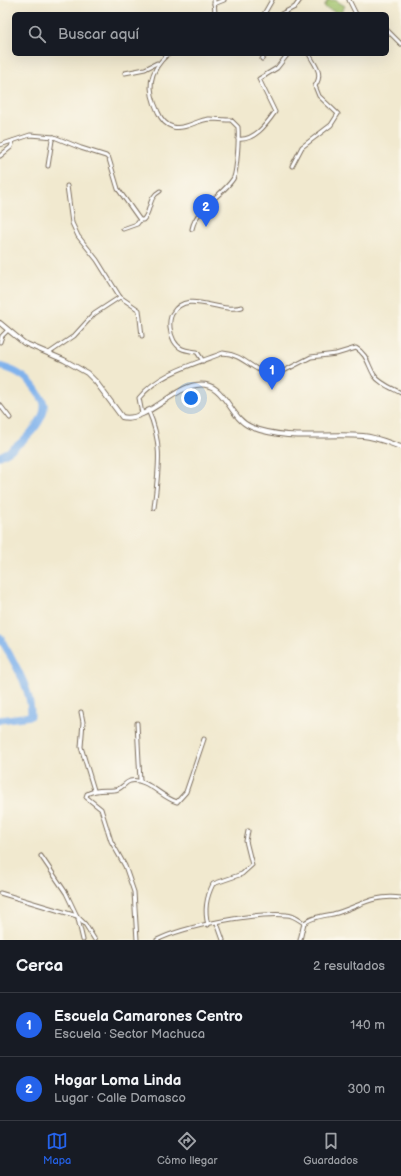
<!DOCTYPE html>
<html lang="es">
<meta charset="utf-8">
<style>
:root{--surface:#171b24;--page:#20242c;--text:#f1f3f6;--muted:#9ea1a6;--line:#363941;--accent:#2563eb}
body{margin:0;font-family:"Balsamiq Sans",sans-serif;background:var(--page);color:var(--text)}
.you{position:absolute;left:191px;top:398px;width:14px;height:14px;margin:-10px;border:3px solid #fff;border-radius:50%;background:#1a73e8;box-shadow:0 0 0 6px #1a73e833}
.badge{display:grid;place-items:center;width:26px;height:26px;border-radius:50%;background:var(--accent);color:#fff;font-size:13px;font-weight:700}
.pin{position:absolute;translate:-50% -33px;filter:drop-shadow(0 1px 2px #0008)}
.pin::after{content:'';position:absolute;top:21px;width:14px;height:12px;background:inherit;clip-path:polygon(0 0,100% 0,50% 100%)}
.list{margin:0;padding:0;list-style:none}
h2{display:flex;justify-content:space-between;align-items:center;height:52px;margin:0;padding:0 16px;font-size:17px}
h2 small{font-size:13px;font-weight:400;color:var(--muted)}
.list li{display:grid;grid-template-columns:26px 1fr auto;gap:12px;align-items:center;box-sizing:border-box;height:64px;padding:0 16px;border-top:1px solid var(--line)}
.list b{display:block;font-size:15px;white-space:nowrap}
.list p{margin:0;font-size:13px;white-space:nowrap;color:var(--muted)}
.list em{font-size:13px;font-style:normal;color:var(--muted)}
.icon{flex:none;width:22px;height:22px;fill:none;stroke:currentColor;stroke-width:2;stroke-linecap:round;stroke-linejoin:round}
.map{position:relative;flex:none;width:401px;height:940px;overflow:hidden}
.search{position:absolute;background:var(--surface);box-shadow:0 4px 16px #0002;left:12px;right:12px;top:12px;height:44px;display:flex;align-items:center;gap:10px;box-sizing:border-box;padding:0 14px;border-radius:6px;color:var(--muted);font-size:15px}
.sheet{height:180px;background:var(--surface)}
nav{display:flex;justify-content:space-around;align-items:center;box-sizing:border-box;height:56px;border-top:1px solid var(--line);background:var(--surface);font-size:11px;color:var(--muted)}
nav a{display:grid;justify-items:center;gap:2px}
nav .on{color:var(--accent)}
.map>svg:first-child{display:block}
</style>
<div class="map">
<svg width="401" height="940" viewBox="0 0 401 940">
<rect width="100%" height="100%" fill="#fbf7ec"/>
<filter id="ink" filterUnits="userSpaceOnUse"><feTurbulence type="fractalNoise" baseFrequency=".025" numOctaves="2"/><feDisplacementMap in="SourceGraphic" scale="8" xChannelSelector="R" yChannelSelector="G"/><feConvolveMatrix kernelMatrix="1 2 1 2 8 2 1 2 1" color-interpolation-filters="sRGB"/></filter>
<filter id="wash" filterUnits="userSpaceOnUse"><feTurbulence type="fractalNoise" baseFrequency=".012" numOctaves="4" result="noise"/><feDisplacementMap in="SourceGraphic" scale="16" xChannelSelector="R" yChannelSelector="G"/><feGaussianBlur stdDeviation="0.9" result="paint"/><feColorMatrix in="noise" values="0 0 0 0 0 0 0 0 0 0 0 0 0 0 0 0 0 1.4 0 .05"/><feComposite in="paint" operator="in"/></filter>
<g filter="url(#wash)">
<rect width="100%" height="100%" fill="#f1e9cf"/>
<path fill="#a1c36c" stroke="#6e7645" d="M 328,0 L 335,0 L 345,6 L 340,14 L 324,7 Z"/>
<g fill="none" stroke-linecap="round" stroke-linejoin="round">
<g stroke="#80b2ec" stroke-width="7">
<path d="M 0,366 C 18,371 31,379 40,396 C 41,398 44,402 44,404 C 46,424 16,449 0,456"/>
<path d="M 0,637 C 12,660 32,688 31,716 L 0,720"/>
</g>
</g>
</g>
<g filter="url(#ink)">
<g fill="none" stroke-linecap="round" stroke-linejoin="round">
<defs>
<g id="minor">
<path d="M 214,0 L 215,14"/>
<path d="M 349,0 L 356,14"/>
<path d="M 214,4 L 224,0"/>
<path d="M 264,14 L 272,0"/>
<path d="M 281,14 L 295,7 L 300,0"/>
<path d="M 387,30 L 401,44"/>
<path d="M 168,54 C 148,72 147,89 158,112 C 161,119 165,125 173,127 C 185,130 197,120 209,119 C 216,119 224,120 231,120 L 238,127 C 239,137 237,173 233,179 C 222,196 196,208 192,229"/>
<path d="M 262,59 L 266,54"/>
<path d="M 125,73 L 145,69 L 157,63"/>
<path d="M 238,139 C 254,141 266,125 275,112 L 259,79 L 277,68 L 288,54"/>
<path d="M 0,145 L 30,135 L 54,137 L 81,148 L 106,156 L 109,159 L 118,189 L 140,220 L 137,224 L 123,229"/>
<path d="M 0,156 L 11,147 L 13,141"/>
<path d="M 48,166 L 52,140 L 54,137"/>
<path d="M 292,166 L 302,147 L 331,125 L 338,114 L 319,96 L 315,86 C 324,73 315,66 309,54"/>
<path d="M 67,186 L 72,223 L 78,236 L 97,260 L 120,297 L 139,310 L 142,336"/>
<path d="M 140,220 L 143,220 C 152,211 147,198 160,191"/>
<path d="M 0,342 L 2,336 L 8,330"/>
<path d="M 49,353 L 74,336 L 94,314 L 120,297"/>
<path d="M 203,361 L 197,352 C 186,350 180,351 174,341 C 170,334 168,322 172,314 C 187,288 218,314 242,307"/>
<path d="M 0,405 L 10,418"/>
<path d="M 148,410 C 164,445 158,471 154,508"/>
<path d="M 142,414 L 139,398 C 159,373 194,364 223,353 C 243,354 255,373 274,376 L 311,357 L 336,354 L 356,348 C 367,354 368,365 374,375 C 380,384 392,388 401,393"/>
<path d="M 81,712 L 83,722 L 81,747 L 94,790"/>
<path d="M 137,723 L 140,781"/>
<path d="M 41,856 L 66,893 L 77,916 L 85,924 L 95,940"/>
<path d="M 0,893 L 77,916"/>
<path d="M 78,919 L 83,940"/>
<path d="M 217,923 L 223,940"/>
<path d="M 208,925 C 204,910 206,898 213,884 L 242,874 L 252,865 L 246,841 L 248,831"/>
<path d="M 137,940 L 134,892 L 125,866 L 111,841 L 101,809 L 86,797 L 87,794 C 96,789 104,791 114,790 C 121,790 124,783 130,781 C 146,777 162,798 177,802 L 186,792 L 204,739"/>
<path d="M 157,940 C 185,926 256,912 287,915 C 293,915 299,920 304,923"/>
<path d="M 300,940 L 304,923 C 313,917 322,916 333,914 C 359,907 372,894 401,898"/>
</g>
<path id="tertiary" d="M 0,323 L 24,343 L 64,360 L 87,373 L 96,382 L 122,417 C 145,423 173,388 196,385 C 226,380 228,418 251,427 C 286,441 327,433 363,436 C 376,437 389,443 401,447"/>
</defs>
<use href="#minor" stroke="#7b6d5c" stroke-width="5"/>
<use href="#tertiary" stroke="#7b6d5c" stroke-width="6"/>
<use href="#minor" stroke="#fff" stroke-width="3"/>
<use href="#tertiary" stroke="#fff" stroke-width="4"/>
</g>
</g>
</svg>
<div class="you"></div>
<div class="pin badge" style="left:272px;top:390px">1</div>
<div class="pin badge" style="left:206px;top:227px">2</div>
<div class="search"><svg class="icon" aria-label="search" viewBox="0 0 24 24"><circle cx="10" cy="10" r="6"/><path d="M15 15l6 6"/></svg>Buscar aquí</div>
</div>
<section class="sheet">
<h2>Cerca<small>2 resultados</small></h2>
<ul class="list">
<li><span class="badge">1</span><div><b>Escuela Camarones Centro</b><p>Escuela · Sector Machuca</p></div><em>140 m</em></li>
<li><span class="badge">2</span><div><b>Hogar Loma Linda</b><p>Lugar · Calle Damasco</p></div><em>300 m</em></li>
</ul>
</section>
<nav>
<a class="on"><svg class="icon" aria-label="map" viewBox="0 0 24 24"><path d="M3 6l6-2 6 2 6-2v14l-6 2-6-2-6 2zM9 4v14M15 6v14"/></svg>Mapa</a>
<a><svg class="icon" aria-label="directions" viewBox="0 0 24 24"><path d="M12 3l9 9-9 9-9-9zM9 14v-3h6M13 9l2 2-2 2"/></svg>Cómo llegar</a>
<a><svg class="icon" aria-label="saved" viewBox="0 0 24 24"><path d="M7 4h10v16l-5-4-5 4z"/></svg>Guardados</a>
</nav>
